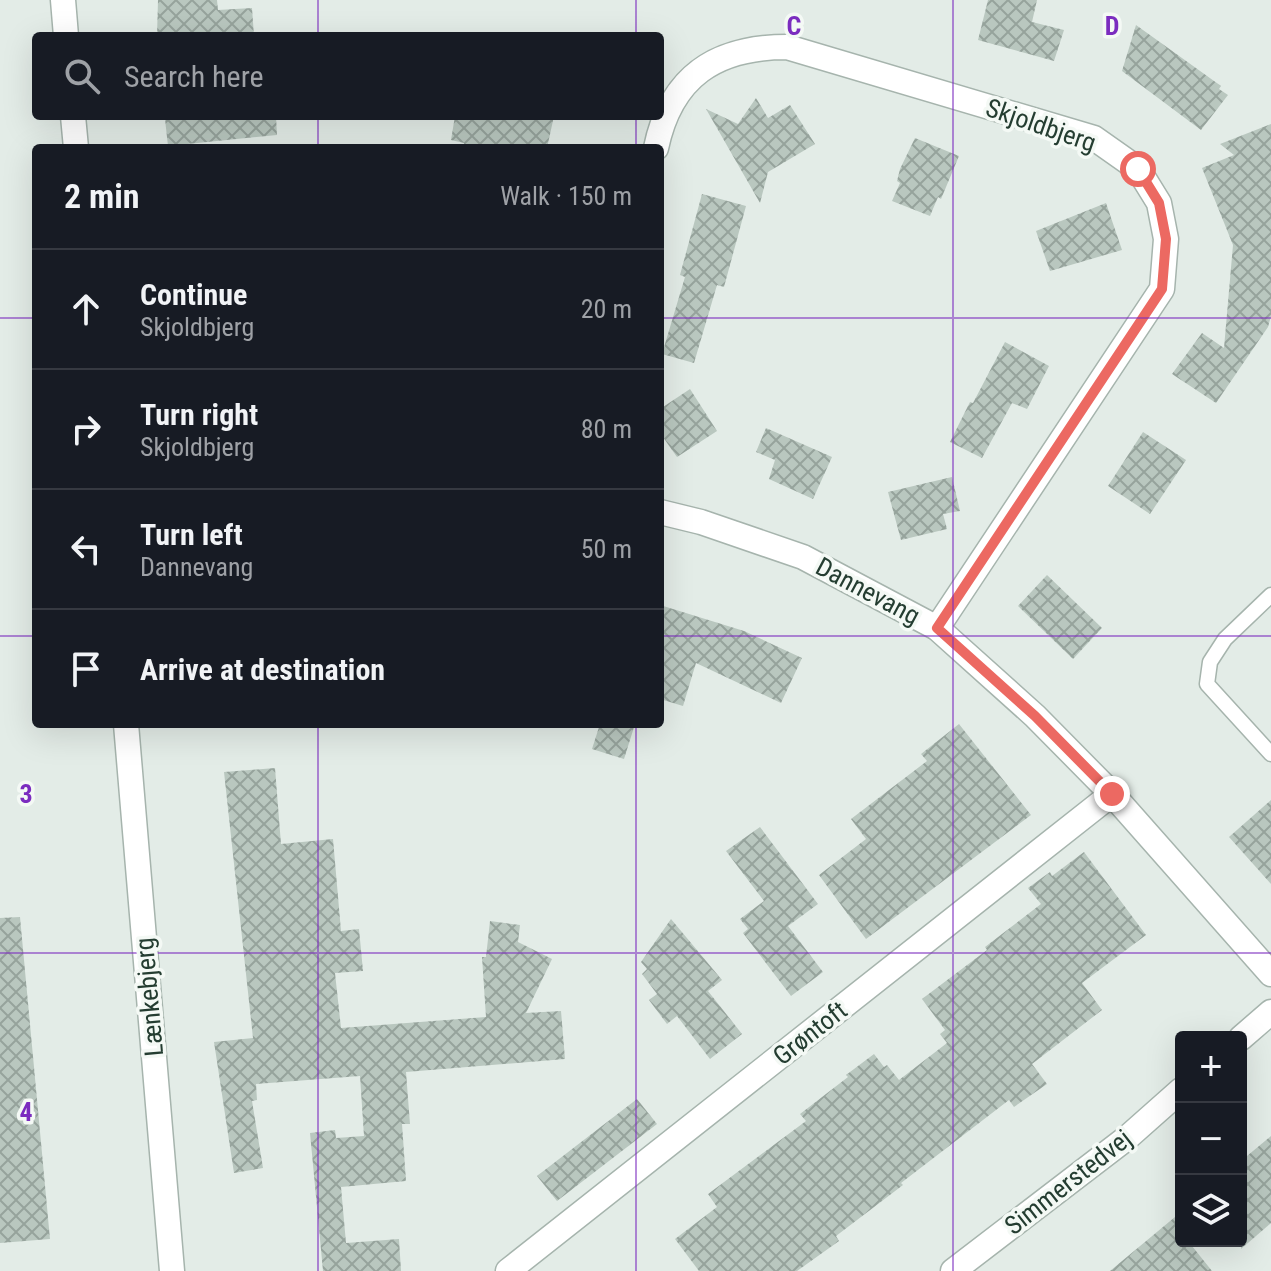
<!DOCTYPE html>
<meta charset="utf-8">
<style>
:root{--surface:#171b24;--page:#242831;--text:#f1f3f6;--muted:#9ea1a6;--line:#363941}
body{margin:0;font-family:"Roboto Condensed",sans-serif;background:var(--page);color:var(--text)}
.controls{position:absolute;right:24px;bottom:24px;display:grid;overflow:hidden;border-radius:8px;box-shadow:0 8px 32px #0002}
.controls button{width:72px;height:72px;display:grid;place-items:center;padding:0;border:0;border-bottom:2px solid var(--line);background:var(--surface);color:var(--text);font:40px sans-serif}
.stop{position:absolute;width:24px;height:24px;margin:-18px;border:6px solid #ec6962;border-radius:50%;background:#fff}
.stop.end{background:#ec6962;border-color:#fff;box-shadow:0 2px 8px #0008}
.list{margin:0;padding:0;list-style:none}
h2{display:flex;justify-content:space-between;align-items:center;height:104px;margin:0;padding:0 32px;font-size:34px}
h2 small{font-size:26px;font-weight:400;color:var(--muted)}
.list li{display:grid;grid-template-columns:52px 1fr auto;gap:24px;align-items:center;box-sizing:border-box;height:120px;padding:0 32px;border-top:2px solid var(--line)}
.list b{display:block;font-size:30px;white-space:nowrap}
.list p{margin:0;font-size:26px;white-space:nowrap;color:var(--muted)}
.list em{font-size:26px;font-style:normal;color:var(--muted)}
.icon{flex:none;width:44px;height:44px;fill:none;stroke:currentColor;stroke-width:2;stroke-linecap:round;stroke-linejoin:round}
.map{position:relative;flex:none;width:1271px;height:1271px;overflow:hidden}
.search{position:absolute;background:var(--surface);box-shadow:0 8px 32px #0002;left:32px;top:32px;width:632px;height:88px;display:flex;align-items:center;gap:20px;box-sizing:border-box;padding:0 28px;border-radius:8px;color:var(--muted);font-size:30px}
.panel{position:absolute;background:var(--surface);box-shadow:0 8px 32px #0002;left:32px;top:144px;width:632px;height:584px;border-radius:8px}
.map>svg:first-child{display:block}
</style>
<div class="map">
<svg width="1271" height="1271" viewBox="0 0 1271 1271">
<defs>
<pattern id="building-cross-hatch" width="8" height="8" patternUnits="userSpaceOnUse" patternTransform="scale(2)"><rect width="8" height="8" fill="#b9c7bf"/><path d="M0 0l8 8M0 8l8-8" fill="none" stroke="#96a39c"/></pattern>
</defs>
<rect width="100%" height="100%" fill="#e3ece7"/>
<g fill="url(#building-cross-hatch)">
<path d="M 158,0 L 217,0 L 218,10 L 252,8 L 254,36 L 157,36 Z"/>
<path d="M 988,0 L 1037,0 L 1032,22 L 1064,30 L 1054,61 L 978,40 Z"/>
<path d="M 1136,25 L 1221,86 L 1219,89 L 1228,95 L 1201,130 L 1122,71 Z"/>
<path d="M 756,98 L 768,118 L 790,105 L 815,144 L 768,172 L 760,203 L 706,109 L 738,124 Z"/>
<path d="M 186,116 L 276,116 L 277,135 L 168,146 L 165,119 Z"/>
<path d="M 455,116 L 554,116 L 547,148 L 463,148 L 464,143 L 451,140 Z"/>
<path d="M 1271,124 L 1271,316 L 1268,327 L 1216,403 L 1172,374 L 1202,333 L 1224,348 L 1233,245 L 1202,168 L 1234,155 L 1220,144 Z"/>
<path d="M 915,138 L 959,156 L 941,199 L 938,197 L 930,216 L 892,201 L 900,183 L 897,181 L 900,169 Z"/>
<path d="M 702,194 L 746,206 L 724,287 L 717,285 L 694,363 L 662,354 L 685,277 L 680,275 Z"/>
<path d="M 1106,203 L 1122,250 L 1050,271 L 1036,231 Z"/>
<path d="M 1005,342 L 1049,366 L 1027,409 L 1012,403 L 982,458 L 950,442 L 970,402 L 973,403 Z"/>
<path d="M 690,389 L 717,431 L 677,457 L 660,433 L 660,409 Z"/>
<path d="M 766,428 L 832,457 L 813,499 L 769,479 L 775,460 L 756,452 Z"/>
<path d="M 1143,432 L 1186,460 L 1150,514 L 1108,486 Z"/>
<path d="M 952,477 L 960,511 L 943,514 L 947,529 L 901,540 L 888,492 Z"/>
<path d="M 1047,575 L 1102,628 L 1073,659 L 1018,606 Z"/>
<path d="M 660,605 L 744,631 L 802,658 L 781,703 L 696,663 L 683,706 L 660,699 Z"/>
<path d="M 600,724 L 635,724 L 624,759 L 592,749 Z"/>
<path d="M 959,724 L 1031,815 L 866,939 L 819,875 L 866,839 L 851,819 L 927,761 L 921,754 Z"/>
<path d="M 275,768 L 281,844 L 333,839 L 341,931 L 359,929 L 363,971 L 335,973 L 341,1028 L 486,1017 L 482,957 L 486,957 L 490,921 L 520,925 L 518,942 L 552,959 L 526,1013 L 561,1011 L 565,1059 L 406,1072 L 410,1124 L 402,1124 L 406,1181 L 341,1187 L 346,1243 L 399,1239 L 401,1271 L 323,1271 L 310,1133 L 335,1130 L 336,1138 L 364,1136 L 360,1076 L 256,1084 L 257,1100 L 252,1101 L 263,1168 L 234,1173 L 214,1042 L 253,1038 L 224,772 Z"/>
<path d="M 1271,800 L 1271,884 L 1229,837 Z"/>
<path d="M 760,827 L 818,904 L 788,926 L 823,972 L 791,996 L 743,933 L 748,929 L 740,919 L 764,901 L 726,851 Z"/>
<path d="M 1084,852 L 1146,935 L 1082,983 L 1102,1010 L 1032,1064 L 1047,1084 L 1014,1107 L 1009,1100 L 901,1183 L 903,1185 L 836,1236 L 839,1241 L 797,1271 L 699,1271 L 675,1239 L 717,1207 L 708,1194 L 806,1121 L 800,1114 L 848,1077 L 846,1075 L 874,1054 L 884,1067 L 887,1065 L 899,1080 L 947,1043 L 940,1034 L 945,1030 L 922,999 L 987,950 L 985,947 L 1041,904 L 1028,888 L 1050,872 L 1052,876 Z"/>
<path d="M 20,917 L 50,1239 L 0,1243 L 0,918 Z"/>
<path d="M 671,919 L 722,980 L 708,991 L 742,1034 L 710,1059 L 677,1016 L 667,1024 L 649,1000 L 657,994 L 642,974 L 647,969 L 641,962 Z"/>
<path d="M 637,1099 L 657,1124 L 557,1201 L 537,1176 Z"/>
<path d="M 1271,1136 L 1271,1223 L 1241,1249 L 1241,1161 Z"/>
<path d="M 1181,1212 L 1181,1241 L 1188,1241 L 1212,1271 L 1110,1271 Z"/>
</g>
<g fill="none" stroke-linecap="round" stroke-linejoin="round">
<defs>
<path id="service" d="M 1271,595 L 1225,639 L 1210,662 L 1207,684 L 1271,754"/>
<g id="minor">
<path d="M 656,148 C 671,76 716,47 787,47 L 1094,138 L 1138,169 L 1159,203 L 1166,239 L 1162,289 L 937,628"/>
<path d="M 660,512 L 701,522 L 803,557 L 937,628 L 1035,716 L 1112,794 L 1271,974"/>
<path d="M 508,1271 L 1112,794"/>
</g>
<g id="tertiary">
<path d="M 63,0 L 66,36"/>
<path d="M 73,116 L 76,148"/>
<path d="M 126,724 L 172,1271"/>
<path d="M 1241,1038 L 1271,1012"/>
<path d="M 953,1271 L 1128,1137 L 1181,1090"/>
</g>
</defs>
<use href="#service" stroke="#a6b4ad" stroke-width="17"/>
<use href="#minor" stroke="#a6b4ad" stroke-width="27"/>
<use href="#tertiary" stroke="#a6b4ad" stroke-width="27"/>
<use href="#service" stroke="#fff" stroke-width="14"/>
<use href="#minor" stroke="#fff" stroke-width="24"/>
<use href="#tertiary" stroke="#fff" stroke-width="24"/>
</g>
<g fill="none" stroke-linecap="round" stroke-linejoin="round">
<path stroke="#ec6962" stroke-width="10" d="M 1112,794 L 1035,716 L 937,628 L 1162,289 L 1166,239 L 1159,203 L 1138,169"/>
</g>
<path fill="none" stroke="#7b2cbf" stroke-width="2" stroke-opacity="0.55" d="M 318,0 L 318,36M 636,0 L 636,36M 953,0 L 953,1271M 318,116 L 318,148M 636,116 L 636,148M 0,318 L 36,318M 660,318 L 1271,318M 0,636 L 36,636M 660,636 L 1271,636M 318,724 L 318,1271M 636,724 L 636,1271M 0,953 L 1271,953"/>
<g text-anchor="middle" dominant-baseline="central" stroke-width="7" stroke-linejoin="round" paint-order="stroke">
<g font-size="26" fill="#243d31" stroke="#f4f9f5">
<text transform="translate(1041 125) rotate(19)">Skjoldbjerg</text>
<text transform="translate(868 591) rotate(28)">Dannevang</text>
<text transform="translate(149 997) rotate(-95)">Lænkebjerg</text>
<text transform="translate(810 1033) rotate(-38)">Grøntoft</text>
<text transform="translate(1068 1182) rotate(-38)">Simmerstedvej</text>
</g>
</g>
<g font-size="26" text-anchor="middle" font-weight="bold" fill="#7b2cbf" stroke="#f4f9f5" stroke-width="7" stroke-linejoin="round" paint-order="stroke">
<text x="794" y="35">C</text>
<text x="1112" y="35">D</text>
<text x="26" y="803">3</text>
<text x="26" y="1121">4</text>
</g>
</svg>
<div class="controls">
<button>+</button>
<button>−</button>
<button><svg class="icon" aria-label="layers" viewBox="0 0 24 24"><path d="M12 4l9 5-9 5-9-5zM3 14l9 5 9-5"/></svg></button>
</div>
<div class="stop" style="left:1138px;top:169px"></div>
<div class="stop end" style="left:1112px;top:794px"></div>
<div class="search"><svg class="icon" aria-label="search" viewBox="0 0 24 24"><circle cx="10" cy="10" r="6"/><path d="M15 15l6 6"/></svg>Search here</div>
<section class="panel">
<h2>2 min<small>Walk · 150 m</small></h2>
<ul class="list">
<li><svg class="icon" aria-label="ahead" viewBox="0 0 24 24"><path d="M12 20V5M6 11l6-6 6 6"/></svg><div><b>Continue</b><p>Skjoldbjerg</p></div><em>20 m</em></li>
<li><svg class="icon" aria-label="right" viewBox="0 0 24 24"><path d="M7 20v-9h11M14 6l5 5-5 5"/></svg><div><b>Turn right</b><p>Skjoldbjerg</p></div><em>80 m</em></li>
<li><svg class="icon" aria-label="left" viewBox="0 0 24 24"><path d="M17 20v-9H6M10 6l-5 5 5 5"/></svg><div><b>Turn left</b><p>Dannevang</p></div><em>50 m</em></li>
<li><svg class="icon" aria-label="arrive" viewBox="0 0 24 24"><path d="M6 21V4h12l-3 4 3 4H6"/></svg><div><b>Arrive at destination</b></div></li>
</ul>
</section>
</div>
